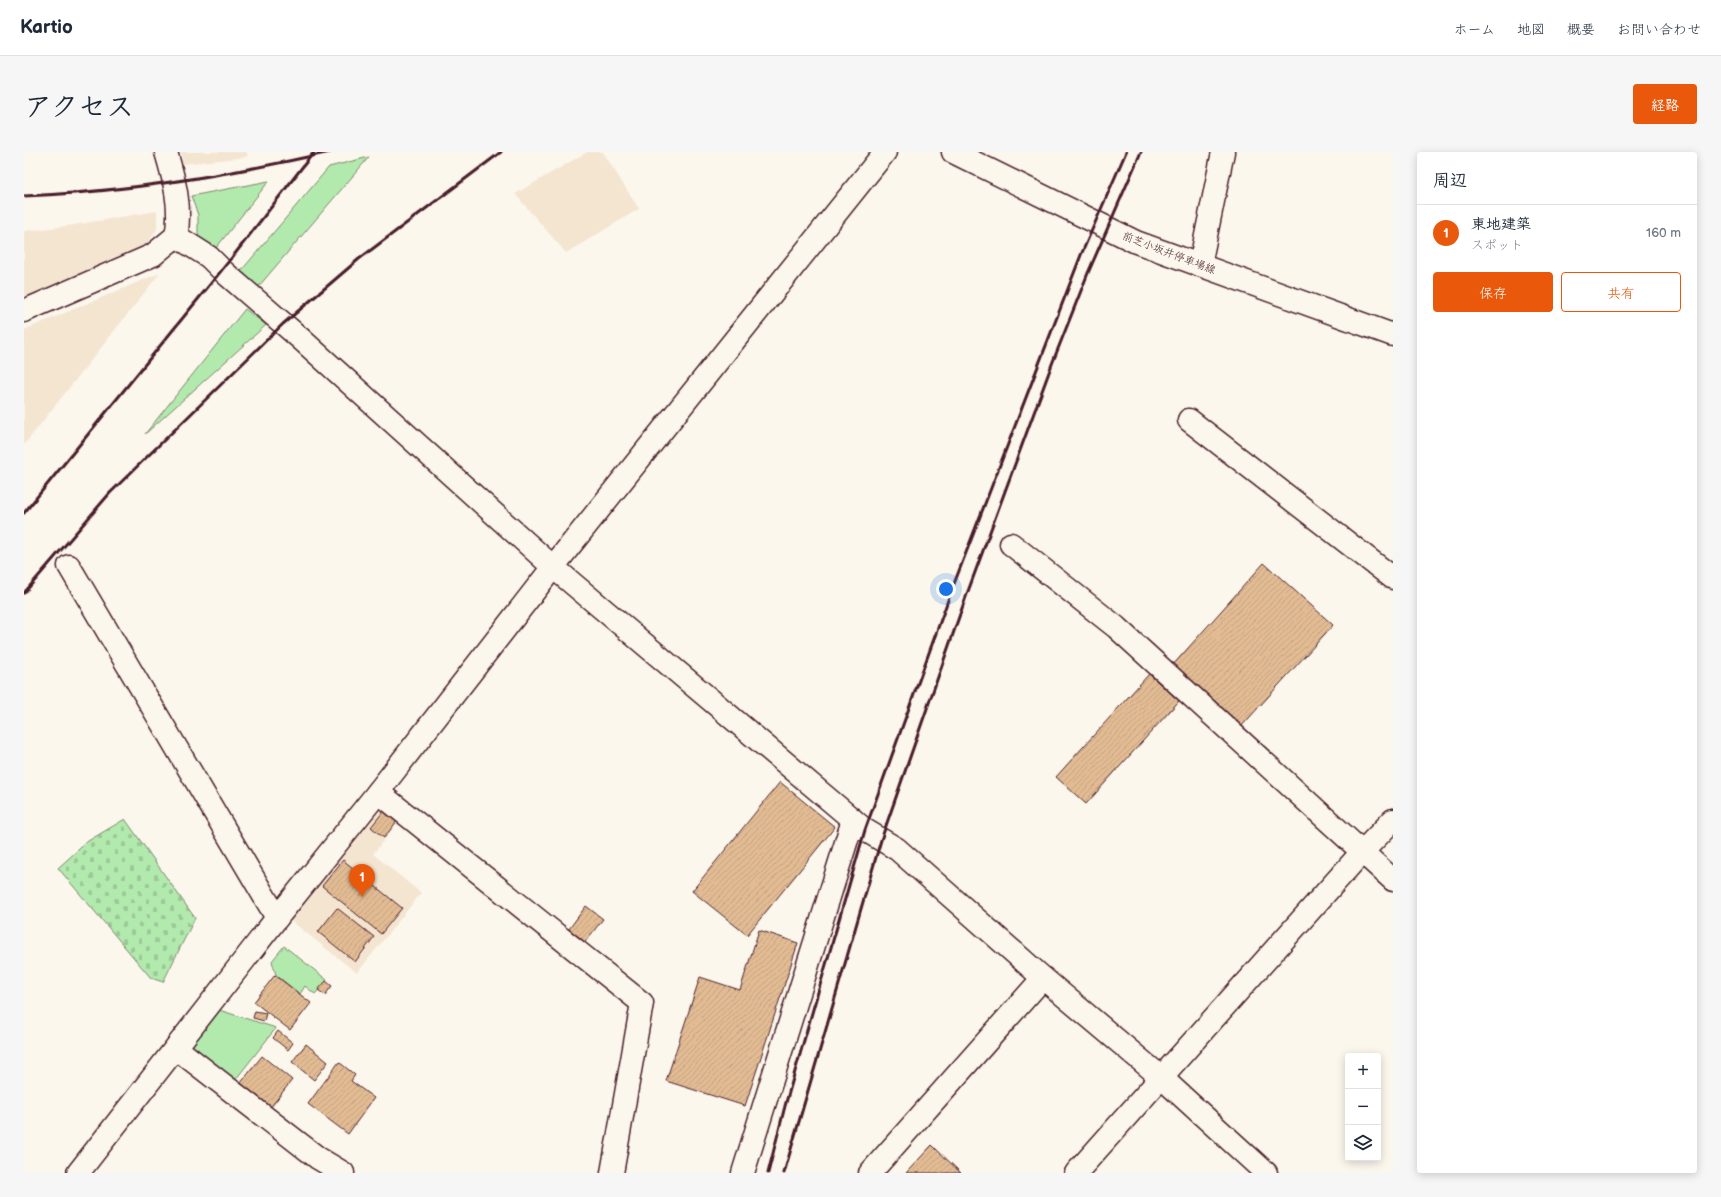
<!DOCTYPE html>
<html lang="ja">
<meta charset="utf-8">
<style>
:root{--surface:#fff;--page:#f6f6f7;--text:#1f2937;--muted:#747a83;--line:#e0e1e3;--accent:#ea580c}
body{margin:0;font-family:"Balsamiq Sans","Klee One",sans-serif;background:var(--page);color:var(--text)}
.controls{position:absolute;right:12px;bottom:12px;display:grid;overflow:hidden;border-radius:4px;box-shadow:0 2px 10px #0003}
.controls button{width:36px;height:36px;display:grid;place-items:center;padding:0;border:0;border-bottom:1px solid var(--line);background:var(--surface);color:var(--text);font:20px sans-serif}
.you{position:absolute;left:922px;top:437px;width:14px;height:14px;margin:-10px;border:3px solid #fff;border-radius:50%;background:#1a73e8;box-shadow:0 0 0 6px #1a73e833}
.badge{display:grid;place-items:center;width:26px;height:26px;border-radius:50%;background:var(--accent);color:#fff;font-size:13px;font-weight:700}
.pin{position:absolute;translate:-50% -33px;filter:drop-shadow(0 1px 2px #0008)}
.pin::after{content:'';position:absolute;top:21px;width:14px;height:12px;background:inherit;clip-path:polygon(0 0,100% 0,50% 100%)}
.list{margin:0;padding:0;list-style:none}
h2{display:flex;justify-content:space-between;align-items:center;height:52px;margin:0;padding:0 16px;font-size:17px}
h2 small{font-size:13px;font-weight:400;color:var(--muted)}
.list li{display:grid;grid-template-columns:26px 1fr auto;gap:12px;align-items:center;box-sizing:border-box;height:56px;padding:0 16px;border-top:1px solid var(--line)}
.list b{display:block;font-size:15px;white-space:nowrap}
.list p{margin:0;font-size:13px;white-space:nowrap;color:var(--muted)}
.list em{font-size:13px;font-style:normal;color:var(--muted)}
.actions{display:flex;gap:8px;padding:12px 16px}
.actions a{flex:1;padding:9px 0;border:1px solid var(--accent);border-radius:4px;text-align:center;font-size:14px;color:var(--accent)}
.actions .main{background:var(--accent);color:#fff}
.icon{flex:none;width:22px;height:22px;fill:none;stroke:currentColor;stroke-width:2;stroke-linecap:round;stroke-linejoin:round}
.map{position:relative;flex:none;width:1369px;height:1021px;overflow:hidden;border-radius:4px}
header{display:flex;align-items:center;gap:24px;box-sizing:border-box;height:56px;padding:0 20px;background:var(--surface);border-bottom:1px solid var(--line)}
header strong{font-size:19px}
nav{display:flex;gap:22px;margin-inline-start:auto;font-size:14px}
.intro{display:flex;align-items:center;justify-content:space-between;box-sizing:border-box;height:96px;padding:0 24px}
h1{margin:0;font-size:28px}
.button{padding:10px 18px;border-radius:4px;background:var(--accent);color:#fff;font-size:14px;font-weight:700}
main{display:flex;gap:24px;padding:0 24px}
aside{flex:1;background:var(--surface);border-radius:4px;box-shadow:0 2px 10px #0003}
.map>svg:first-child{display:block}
</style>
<header>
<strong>Kartio</strong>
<nav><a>ホーム</a><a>地図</a><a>概要</a><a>お問い合わせ</a></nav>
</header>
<div class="intro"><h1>アクセス</h1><a class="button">経路</a></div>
<main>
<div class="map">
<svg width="1369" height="1021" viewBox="0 0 1369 1021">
<defs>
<pattern id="cemetery-stones" width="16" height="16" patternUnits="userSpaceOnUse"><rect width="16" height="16" fill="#b2eaae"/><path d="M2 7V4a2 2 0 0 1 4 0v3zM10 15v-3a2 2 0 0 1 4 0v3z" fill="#9bc896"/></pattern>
<pattern id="building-hatch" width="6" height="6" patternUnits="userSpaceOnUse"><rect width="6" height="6" fill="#e2bb93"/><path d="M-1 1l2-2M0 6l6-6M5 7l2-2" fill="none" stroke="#c3a07f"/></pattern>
</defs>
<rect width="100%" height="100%" fill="#fbf7ec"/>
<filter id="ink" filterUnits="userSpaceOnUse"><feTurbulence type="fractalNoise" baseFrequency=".025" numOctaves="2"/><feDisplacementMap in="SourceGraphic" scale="8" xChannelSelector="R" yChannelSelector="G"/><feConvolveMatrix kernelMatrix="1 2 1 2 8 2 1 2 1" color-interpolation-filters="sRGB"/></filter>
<g filter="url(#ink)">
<g fill="#f4e5d1">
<path d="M 157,0 L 223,0 L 223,5 L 159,12 Z"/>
<path d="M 563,0 L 579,0 L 615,57 L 542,101 L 491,42 Z"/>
<path d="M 133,59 L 133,77 L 123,93 L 0,146 L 0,79 L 44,74 Z"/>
<path d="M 136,121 L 0,293 L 0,178 Z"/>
<path d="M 360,651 L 378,665 L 349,702 L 397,741 L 333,821 L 266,768 Z"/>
</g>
<g fill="#b2eaae" stroke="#7e846c">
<path d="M 345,5 L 229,141 L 211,126 L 305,15 Z"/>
<path d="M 245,29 L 188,101 L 174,87 L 174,63 L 167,44 Z"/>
<path d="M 221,157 L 242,173 L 121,282 Z"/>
<path d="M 260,794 L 303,828 L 291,842 L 281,834 L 276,842 L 252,823 L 248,809 Z"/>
<path d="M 195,858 L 252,876 L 208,932 L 164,897 Z"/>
</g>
<path fill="url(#cemetery-stones)" stroke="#7e846c" d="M 101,667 L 171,766 L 139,830 L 127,826 L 34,716 L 64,689 Z"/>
<g fill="url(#building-hatch)" stroke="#4a1f2b">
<path d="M 1240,411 L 1309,473 L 1216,576 L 1148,514 Z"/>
<path d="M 1125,522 L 1155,549 L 1062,652 L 1032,625 Z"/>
<path d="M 756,630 L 811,675 L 723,783 L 668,739 Z"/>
<path d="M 363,655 L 376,665 L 360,686 L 347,675 Z"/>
<path d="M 319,708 L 378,756 L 357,782 L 298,734 Z"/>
<path d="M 562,754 L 579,767 L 561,790 L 545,777 Z"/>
<path d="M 313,756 L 350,785 L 331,810 L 294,780 Z"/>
<path d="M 735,778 L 774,791 L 721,954 L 642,929 L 676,825 L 716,838 Z"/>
<path d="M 251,823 L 287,851 L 266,878 L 230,850 Z"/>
<path d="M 302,829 L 308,834 L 301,843 L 294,838 Z"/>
<path d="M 231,859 L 242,861 L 240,869 L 229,866 Z"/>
<path d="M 254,879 L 269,891 L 264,898 L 249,886 Z"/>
<path d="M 282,892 L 304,910 L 290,928 L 268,910 Z"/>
<path d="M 238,904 L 268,928 L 247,955 L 216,932 Z"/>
<path d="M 315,910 L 331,923 L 327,929 L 350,946 L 324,982 L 284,952 Z"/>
<path d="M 908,993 L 937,1021 L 882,1021 Z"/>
</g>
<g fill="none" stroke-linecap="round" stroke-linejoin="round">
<defs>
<g id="street">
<path d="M 152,84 L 185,105 L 201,121 L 277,187 L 529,415 L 841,678 L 873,697 L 1019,826 L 1138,926 L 1242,1021"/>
<path d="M 1176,113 L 1199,0"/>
<path d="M 0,159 L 129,103 L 152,84 C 158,56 150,27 142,0"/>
<path d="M 1165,268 L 1369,426"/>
<path d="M 987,392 L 1092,475 L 1369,728"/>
<path d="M 45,414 L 253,766"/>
<path d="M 354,640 L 618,851 L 588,1021"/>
<path d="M 152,896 L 294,1006 L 319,1021"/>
<path d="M 54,1021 L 253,766 L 354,640 L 529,415 L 861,0"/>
<path d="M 719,1021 L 829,668"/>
<path d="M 846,1021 L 1019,826"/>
<path d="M 1052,1021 L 1338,700 L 1369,668"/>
</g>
<path id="secondary" d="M 929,0 L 1112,90 L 1369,183"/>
</defs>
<use href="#street" stroke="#4a1f2b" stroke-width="25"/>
<use href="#secondary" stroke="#4a1f2b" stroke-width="25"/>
<use href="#street" stroke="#fbf7ec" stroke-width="22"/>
<use href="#secondary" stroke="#fbf7ec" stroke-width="22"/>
<g stroke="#4a1f2b" stroke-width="3">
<path d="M 0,44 C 103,40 205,23 306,0"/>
<path d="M 0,361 L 210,103 L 290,0"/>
<path d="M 0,441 L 86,341 L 259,172 L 335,107 L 477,0"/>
<path d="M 744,1021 L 761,954 L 841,678 L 928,437 L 1057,103 L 1102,0"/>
<path d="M 760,1021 L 857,688 L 943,442 L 1028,212 L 1064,121 L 1117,0"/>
</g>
</g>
</g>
<g text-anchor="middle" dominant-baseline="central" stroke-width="3" stroke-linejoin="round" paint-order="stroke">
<g font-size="11" fill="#4a1f2b" stroke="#fbf7ec">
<text transform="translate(1145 101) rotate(21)">前芝小坂井停車場線</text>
</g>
</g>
</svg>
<div class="controls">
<button>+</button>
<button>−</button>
<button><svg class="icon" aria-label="layers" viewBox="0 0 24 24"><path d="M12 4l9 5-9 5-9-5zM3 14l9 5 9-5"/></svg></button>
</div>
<div class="you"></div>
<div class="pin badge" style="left:338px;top:745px">1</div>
</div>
<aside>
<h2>周辺<small></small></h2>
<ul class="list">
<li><span class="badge">1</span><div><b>東地建築</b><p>スポット</p></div><em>160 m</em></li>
</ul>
<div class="actions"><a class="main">保存</a><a>共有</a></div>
</aside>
</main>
